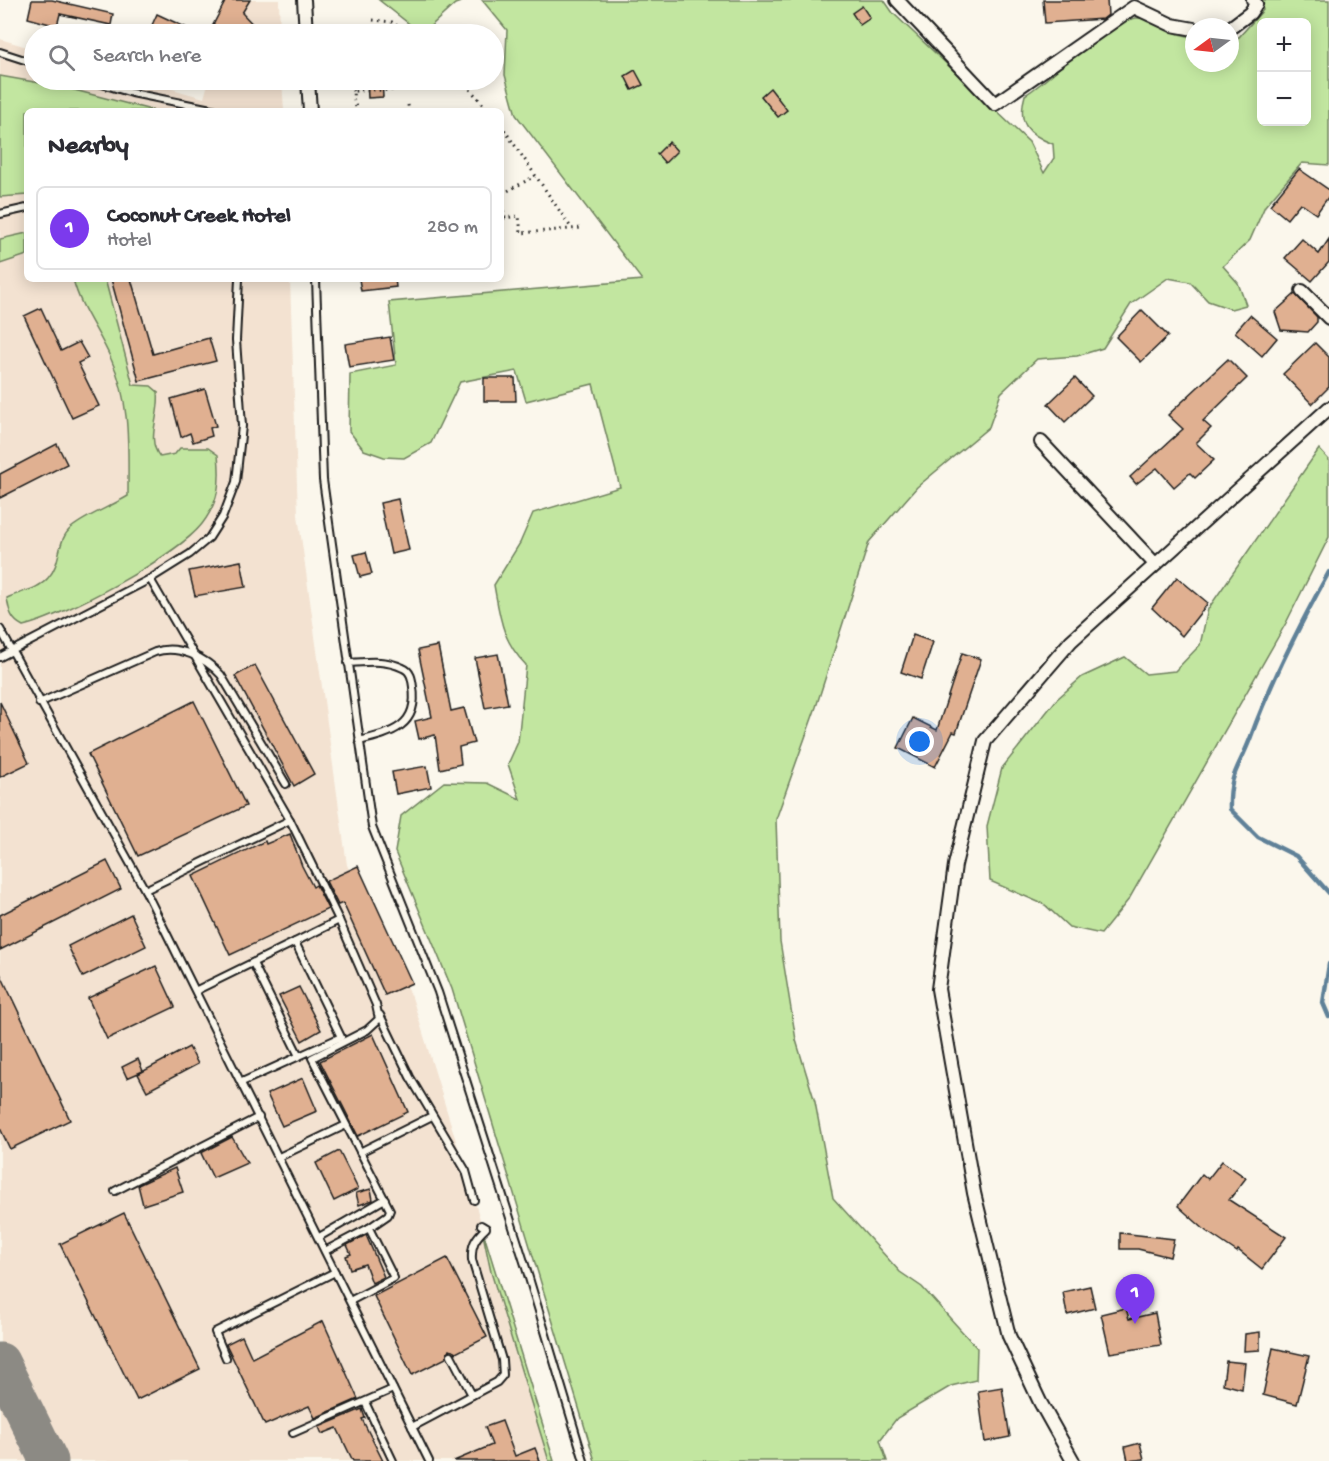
<!DOCTYPE html>
<meta charset="utf-8">
<style>
:root{--surface:#fff;--page:#f7f7f7;--text:#2b2b33;--muted:#7c7c81;--line:#e1e1e2;--accent:#7c3aed}
body{margin:0;font-family:"Gochi Hand",sans-serif;background:var(--page);color:var(--text)}
.controls{position:absolute;right:18px;top:18px;display:grid;overflow:hidden;border-radius:9px;box-shadow:0 3px 15px #0003}
.controls button{width:54px;height:54px;display:grid;place-items:center;padding:0;border:0;border-bottom:2px solid var(--line);background:var(--surface);color:var(--text);font:30px sans-serif}
.compass{position:absolute;left:1185px;top:18px;width:54px;height:54px;border-radius:50%;background:var(--surface);box-shadow:0 3px 15px #0003;rotate:255deg}
.you{position:absolute;left:920px;top:742px;width:21px;height:21px;margin:-15px;border:4px solid #fff;border-radius:50%;background:#1a73e8;box-shadow:0 0 0 9px #1a73e833}
.badge{display:grid;place-items:center;width:39px;height:39px;border-radius:50%;background:var(--accent);color:#fff;font-size:20px;font-weight:700}
.pin{position:absolute;translate:-50% -50px;filter:drop-shadow(0 2px 3px #0008)}
.pin::after{content:'';position:absolute;top:32px;width:21px;height:18px;background:inherit;clip-path:polygon(0 0,100% 0,50% 100%)}
.list{margin:0;padding:0;list-style:none}
h2{display:flex;justify-content:space-between;align-items:center;height:78px;margin:0;padding:0 24px;font-size:26px}
h2 small{font-size:20px;font-weight:400;color:var(--muted)}
.list li{display:grid;grid-template-columns:39px 1fr auto;gap:18px;align-items:center;box-sizing:border-box;height:84px;margin:0 12px 12px;padding:0 12px;border:2px solid var(--line);border-radius:9px}
.list b{display:block;font-size:22px;white-space:nowrap}
.list p{margin:0;font-size:20px;white-space:nowrap;color:var(--muted)}
.list em{font-size:20px;font-style:normal;color:var(--muted)}
.icon{flex:none;width:33px;height:33px;fill:none;stroke:currentColor;stroke-width:2;stroke-linecap:round;stroke-linejoin:round}
.map{position:relative;flex:none;width:1329px;height:1461px;overflow:hidden}
.search{position:absolute;background:var(--surface);box-shadow:0 3px 15px #0003;left:24px;top:24px;width:480px;height:66px;display:flex;align-items:center;gap:15px;box-sizing:border-box;padding:0 21px;border-radius:33px;color:var(--muted);font-size:22px}
.panel{position:absolute;background:var(--surface);box-shadow:0 3px 15px #0003;left:24px;top:108px;width:480px;height:174px;border-radius:9px}
.map>svg:first-child{display:block}
</style>
<div class="map">
<svg width="1329" height="1461" viewBox="0 0 1329 1461">
<rect width="100%" height="100%" fill="#fbf7ec"/>
<filter id="ink" filterUnits="userSpaceOnUse"><feTurbulence type="fractalNoise" baseFrequency=".0167" numOctaves="2"/><feDisplacementMap in="SourceGraphic" scale="12" xChannelSelector="R" yChannelSelector="G"/><feConvolveMatrix kernelMatrix="1 2 1 2 8 2 1 2 1" color-interpolation-filters="sRGB"/></filter>
<g filter="url(#ink)">
<g fill="#f3e2d1">
<path d="M 248,0 L 279,0 L 280,34 L 222,34 Z"/>
<path d="M 0,39 L 34,49 L 34,80 L 140,80 L 204,98 L 209,80 L 282,80 L 284,111 L 27,111 L 27,279 L 290,279 L 298,515 L 347,865 L 412,997 L 554,1461 L 0,1461 Z"/>
</g>
<g fill="#c2e6a0" stroke="#6f815e" stroke-width="1.5" fill-rule="evenodd">
<path d="M 379,0 L 466,0 L 455,4 L 422,34 Z"/>
<path d="M 482,0 L 884,0 L 893,13 L 1029,142 L 1044,173 L 1054,158 L 1053,144 C 1027,134 1017,123 1025,95 C 1060,74 1095,24 1136,18 C 1149,17 1164,29 1176,33 C 1181,35 1188,36 1194,37 L 1194,63 L 1230,63 L 1230,40 L 1239,37 L 1263,10 L 1260,0 L 1329,0 L 1329,165 L 1302,163 L 1265,206 L 1250,240 L 1223,266 L 1238,283 L 1246,305 L 1231,309 L 1208,301 L 1190,282 L 1168,278 L 1131,304 L 1103,348 L 1077,356 L 1037,359 L 1001,393 L 989,427 L 917,487 L 869,542 L 816,707 L 776,819 L 780,941 L 796,1040 L 815,1102 L 833,1198 L 900,1272 L 922,1287 L 977,1348 L 976,1380 L 951,1386 L 897,1418 L 880,1440 L 887,1461 L 595,1461 L 452,989 L 395,852 L 401,816 L 444,782 L 487,783 L 520,799 L 508,764 L 518,742 L 526,665 C 502,641 500,617 494,585 L 520,543 L 533,513 L 620,487 L 593,384 L 526,401 L 517,371 L 460,382 L 431,443 L 404,458 L 384,457 L 364,450 L 349,431 L 350,374 L 396,365 L 389,302 L 642,280 L 516,115 L 505,75 L 507,30 ZM 1262,22 L 1306,22 L 1306,122 L 1262,122 Z"/>
<path d="M 0,76 L 63,87 L 155,111 L 27,111 L 27,195 L 0,197 Z"/>
<path d="M 27,233 L 27,255 L 0,264 L 0,239 Z"/>
<path d="M 73,279 L 105,279 L 133,385 L 151,386 L 158,392 C 161,416 145,438 160,457 L 175,454 L 180,448 L 208,448 L 218,455 C 221,482 219,502 202,524 C 177,556 63,617 23,626 C 11,620 9,611 7,598 C 21,591 38,590 48,578 C 62,563 56,541 71,528 C 87,515 110,507 128,496 C 128,450 131,402 111,359 C 99,331 80,308 73,279 Z"/>
<path d="M 1319,449 L 1329,460 L 1329,537 L 1286,623 L 1129,899 L 1101,934 L 1069,927 L 1045,905 L 990,881 L 987,826 L 1002,768 L 1057,699 L 1082,677 L 1125,657 L 1146,674 L 1175,671 L 1200,645 L 1208,609 Z"/>
<path d="M 481,1225 L 554,1461 L 549,1461 L 491,1272 Z"/>
</g>
<g fill="none" stroke-linecap="round" stroke-linejoin="round">
<g stroke="#5f8198" stroke-width="4.5">
<path d="M 1329,572 C 1299,626 1271,681 1250,739 C 1238,770 1229,774 1230,809 L 1258,837 L 1296,856 L 1329,893"/>
<path d="M 1329,964 L 1323,1003 L 1329,1017"/>
</g>
<path stroke="#8c8a84" stroke-width="39" d="M 0,1362 L 49,1461"/>
</g>
<g fill="#e0b091" stroke="#1c1c1c" stroke-width="1.5">
<path d="M 32,0 L 52,0 L 113,14 L 111,25 L 60,14 L 57,26 L 28,18 Z"/>
<path d="M 226,0 L 250,0 L 242,13 L 262,34 L 221,34 L 211,29 Z"/>
<path d="M 1043,0 L 1107,0 L 1108,15 L 1103,19 L 1045,23 Z"/>
<path d="M 862,6 L 870,18 L 860,25 L 852,13 Z"/>
<path d="M 157,14 L 200,34 L 148,34 Z"/>
<path d="M 635,70 L 643,85 L 632,90 L 625,76 Z"/>
<path d="M 367,80 L 382,80 L 383,97 L 368,98 Z"/>
<path d="M 770,88 L 787,110 L 778,117 L 761,96 Z"/>
<path d="M 669,142 L 677,151 L 665,163 L 657,154 Z"/>
<path d="M 1299,169 L 1329,190 L 1329,196 L 1316,214 L 1300,203 L 1287,219 L 1270,205 Z"/>
<path d="M 1302,239 L 1319,254 L 1329,239 L 1329,262 L 1312,281 L 1285,258 Z"/>
<path d="M 111,279 L 131,279 L 153,354 L 209,338 L 216,361 L 139,381 Z"/>
<path d="M 359,279 L 395,279 L 396,287 L 361,291 Z"/>
<path d="M 1295,294 L 1317,317 L 1317,322 L 1308,332 L 1281,330 L 1275,312 Z"/>
<path d="M 41,308 L 61,351 L 79,342 L 88,358 L 78,363 L 99,406 L 72,418 L 24,316 Z"/>
<path d="M 1142,310 L 1168,336 L 1141,362 L 1116,337 Z"/>
<path d="M 1250,315 L 1277,338 L 1262,356 L 1235,332 Z"/>
<path d="M 390,337 L 394,360 L 349,367 L 345,344 Z"/>
<path d="M 1315,343 L 1329,357 L 1329,387 L 1312,404 L 1283,374 Z"/>
<path d="M 1228,359 L 1247,378 L 1203,421 L 1211,428 L 1196,443 L 1214,460 L 1195,478 L 1190,473 L 1174,487 L 1157,468 L 1136,484 L 1130,477 L 1183,429 L 1168,415 Z"/>
<path d="M 484,378 L 515,378 L 516,401 L 484,401 Z"/>
<path d="M 1075,378 L 1092,396 L 1065,422 L 1048,404 Z"/>
<path d="M 205,389 L 216,426 L 210,428 L 212,436 L 193,442 L 190,433 L 181,437 L 171,399 Z"/>
<path d="M 57,444 L 67,464 L 0,498 L 0,474 Z"/>
<path d="M 398,499 L 409,550 L 391,554 L 380,503 Z"/>
<path d="M 366,552 L 372,574 L 360,577 L 354,555 Z"/>
<path d="M 241,561 L 246,587 L 195,596 L 189,571 Z"/>
<path d="M 1177,577 L 1208,603 L 1182,636 L 1152,608 Z"/>
<path d="M 913,635 L 933,642 L 921,679 L 901,672 Z"/>
<path d="M 438,646 L 451,711 L 464,708 L 474,743 L 459,747 L 461,764 L 440,769 L 435,735 L 419,739 L 415,721 L 432,717 L 418,650 Z"/>
<path d="M 962,653 L 981,659 L 956,733 L 953,732 L 935,767 L 898,748 L 913,718 L 937,730 Z"/>
<path d="M 498,654 L 508,704 L 485,708 L 475,658 Z"/>
<path d="M 255,665 L 314,774 L 294,786 L 235,676 Z"/>
<path d="M 194,701 L 246,806 L 138,856 L 88,754 Z"/>
<path d="M 0,702 L 29,763 L 0,777 Z"/>
<path d="M 427,766 L 431,787 L 396,794 L 392,772 Z"/>
<path d="M 290,834 L 302,866 L 313,887 L 316,885 L 328,909 L 230,955 L 193,876 L 265,841 L 266,844 Z"/>
<path d="M 107,861 L 121,889 L 0,950 L 0,915 Z"/>
<path d="M 358,866 L 412,983 L 385,995 L 343,903 L 338,905 L 326,881 Z"/>
<path d="M 131,914 L 146,946 L 83,977 L 68,946 Z"/>
<path d="M 156,966 L 175,1007 L 107,1039 L 88,998 Z"/>
<path d="M 0,973 L 70,1120 L 10,1149 L 0,1128 Z"/>
<path d="M 299,987 L 321,1030 L 302,1041 L 279,996 Z"/>
<path d="M 373,1034 L 408,1112 L 358,1136 L 320,1061 Z"/>
<path d="M 189,1047 L 198,1064 L 147,1091 L 138,1074 Z"/>
<path d="M 138,1059 L 143,1071 L 127,1078 L 122,1067 Z"/>
<path d="M 303,1078 L 317,1111 L 282,1126 L 267,1094 Z"/>
<path d="M 232,1137 L 247,1163 L 213,1178 L 201,1153 Z"/>
<path d="M 339,1151 L 358,1189 L 334,1201 L 316,1163 Z"/>
<path d="M 1222,1161 L 1246,1178 L 1229,1200 L 1286,1237 L 1262,1269 L 1238,1250 L 1237,1252 L 1206,1231 L 1178,1206 L 1202,1174 L 1208,1179 Z"/>
<path d="M 175,1168 L 183,1192 L 143,1205 L 138,1185 Z"/>
<path d="M 371,1189 L 373,1200 L 359,1205 L 356,1193 Z"/>
<path d="M 124,1213 L 200,1369 L 137,1400 L 60,1244 Z"/>
<path d="M 1120,1233 L 1174,1239 L 1170,1257 L 1138,1249 L 1120,1249 Z"/>
<path d="M 366,1235 L 384,1277 L 372,1283 L 365,1264 L 350,1269 L 346,1256 L 351,1254 L 347,1245 Z"/>
<path d="M 447,1258 L 487,1337 L 456,1353 L 449,1350 L 446,1358 L 412,1375 L 374,1296 Z"/>
<path d="M 1090,1286 L 1095,1308 L 1067,1315 L 1063,1292 Z"/>
<path d="M 1126,1308 L 1129,1319 L 1155,1313 L 1161,1345 L 1110,1353 L 1101,1314 Z"/>
<path d="M 323,1321 L 358,1399 L 315,1418 L 309,1406 L 265,1425 L 226,1344 L 242,1336 L 252,1358 Z"/>
<path d="M 1260,1332 L 1260,1350 L 1244,1351 L 1245,1334 Z"/>
<path d="M 1273,1348 L 1309,1356 L 1297,1404 L 1263,1395 Z"/>
<path d="M 1226,1361 L 1245,1363 L 1242,1389 L 1223,1384 Z"/>
<path d="M 1002,1387 L 1010,1437 L 985,1442 L 978,1391 Z"/>
<path d="M 362,1409 L 365,1418 L 362,1419 L 383,1461 L 353,1461 L 337,1428 L 322,1434 L 319,1427 Z"/>
<path d="M 502,1421 L 515,1456 L 535,1448 L 540,1461 L 454,1461 L 492,1445 L 485,1427 Z"/>
<path d="M 1140,1443 L 1144,1459 L 1128,1461 L 1125,1447 Z"/>
</g>
<g fill="none" stroke-linecap="round" stroke-linejoin="round">
<defs>
<g id="lane">
<path d="M 0,52 L 34,63"/>
<path d="M 89,80 L 132,93 L 221,111"/>
<path d="M 0,214 L 27,208"/>
<path d="M 316,279 L 323,480 L 372,827 L 438,992 L 526,1268 L 584,1461"/>
<path d="M 150,579 L 290,820"/>
<path d="M 0,629 L 145,890 L 429,1461"/>
<path d="M 0,657 L 150,579 L 190,554 L 209,538 L 223,516 L 236,482 L 242,426 L 236,340 L 239,279"/>
<path d="M 348,663 C 367,662 385,659 403,668 C 411,671 412,679 413,687 C 419,726 392,733 359,741"/>
<path d="M 39,703 L 155,652 C 178,644 206,658 221,675 L 286,784"/>
<path d="M 145,890 L 290,820 L 339,920 L 295,942"/>
<path d="M 339,920 L 376,1005 L 379,1019 L 367,1030 L 312,1058 L 390,1210 L 388,1215 L 369,1228"/>
<path d="M 253,963 L 299,1056"/>
<path d="M 197,990 L 295,942 L 341,1037 L 242,1082"/>
<path d="M 380,1015 L 410,1077 L 466,1171 L 474,1200"/>
<path d="M 360,1152 L 432,1116"/>
<path d="M 279,1157 L 346,1125"/>
<path d="M 115,1191 L 259,1117"/>
<path d="M 319,1237 L 385,1199"/>
<path d="M 325,1251 L 369,1228 L 394,1278 L 350,1301"/>
<path d="M 451,1355 L 472,1395"/>
<path d="M 226,1358 L 215,1332 L 335,1272"/>
<path d="M 365,1402 L 393,1461"/>
<path d="M 412,1427 L 497,1382 L 503,1375 L 502,1360 L 472,1260 C 471,1245 475,1238 486,1228 L 481,1225"/>
<path d="M 293,1433 L 393,1389"/>
</g>
<g id="street">
<path d="M 304,0 L 306,34"/>
<path d="M 897,0 L 995,104 L 1134,7 L 1172,25 L 1194,29"/>
<path d="M 1230,28 L 1250,13 L 1256,4 L 1253,0"/>
<path d="M 308,80 L 310,111"/>
<path d="M 1302,291 L 1329,318"/>
<path d="M 1041,442 L 1155,564"/>
<path d="M 1073,1461 L 1040,1402 L 1009,1336 L 974,1193 L 938,989 L 955,865 L 985,741 L 1071,641 L 1329,408"/>
</g>
</defs>
<use href="#lane" stroke="#1c1c1c" stroke-width="10"/>
<use href="#street" stroke="#1c1c1c" stroke-width="16"/>
<g stroke="#1c1c1c" stroke-width="3" stroke-dasharray="1.5 4.5" stroke-linecap="butt">
<path d="M 373,20 L 392,22 L 409,34"/>
<path d="M 346,80 L 353,91"/>
<path d="M 462,80 L 489,111"/>
<path d="M 408,105 L 409,111"/>
<path d="M 360,111 L 354,104 L 353,91 L 393,90 L 410,80"/>
<path d="M 501,125 L 572,229"/>
<path d="M 501,199 L 505,218 L 519,216 L 521,233 L 582,228"/>
<path d="M 503,199 L 502,194 L 535,176"/>
</g>
<use href="#lane" stroke="#fbf7ec" stroke-width="6"/>
<use href="#street" stroke="#fbf7ec" stroke-width="12"/>
</g>
</g>
</svg>
<div class="controls">
<button>+</button>
<button>−</button>
</div>
<svg class="compass" viewBox="-18 -18 36 36"><path d="M0-13l5 13h-10z" fill="#e53935"/><path d="M0 13l5-13h-10z" fill="#7c7c81"/></svg>
<div class="you"></div>
<div class="pin badge" style="left:1135px;top:1324px">1</div>
<div class="search"><svg class="icon" aria-label="search" viewBox="0 0 24 24"><circle cx="10" cy="10" r="6"/><path d="M15 15l6 6"/></svg>Search here</div>
<section class="panel">
<h2>Nearby<small></small></h2>
<ul class="list">
<li><span class="badge">1</span><div><b>Coconut Creek Hotel</b><p>Hotel</p></div><em>280 m</em></li>
</ul>
</section>
</div>
